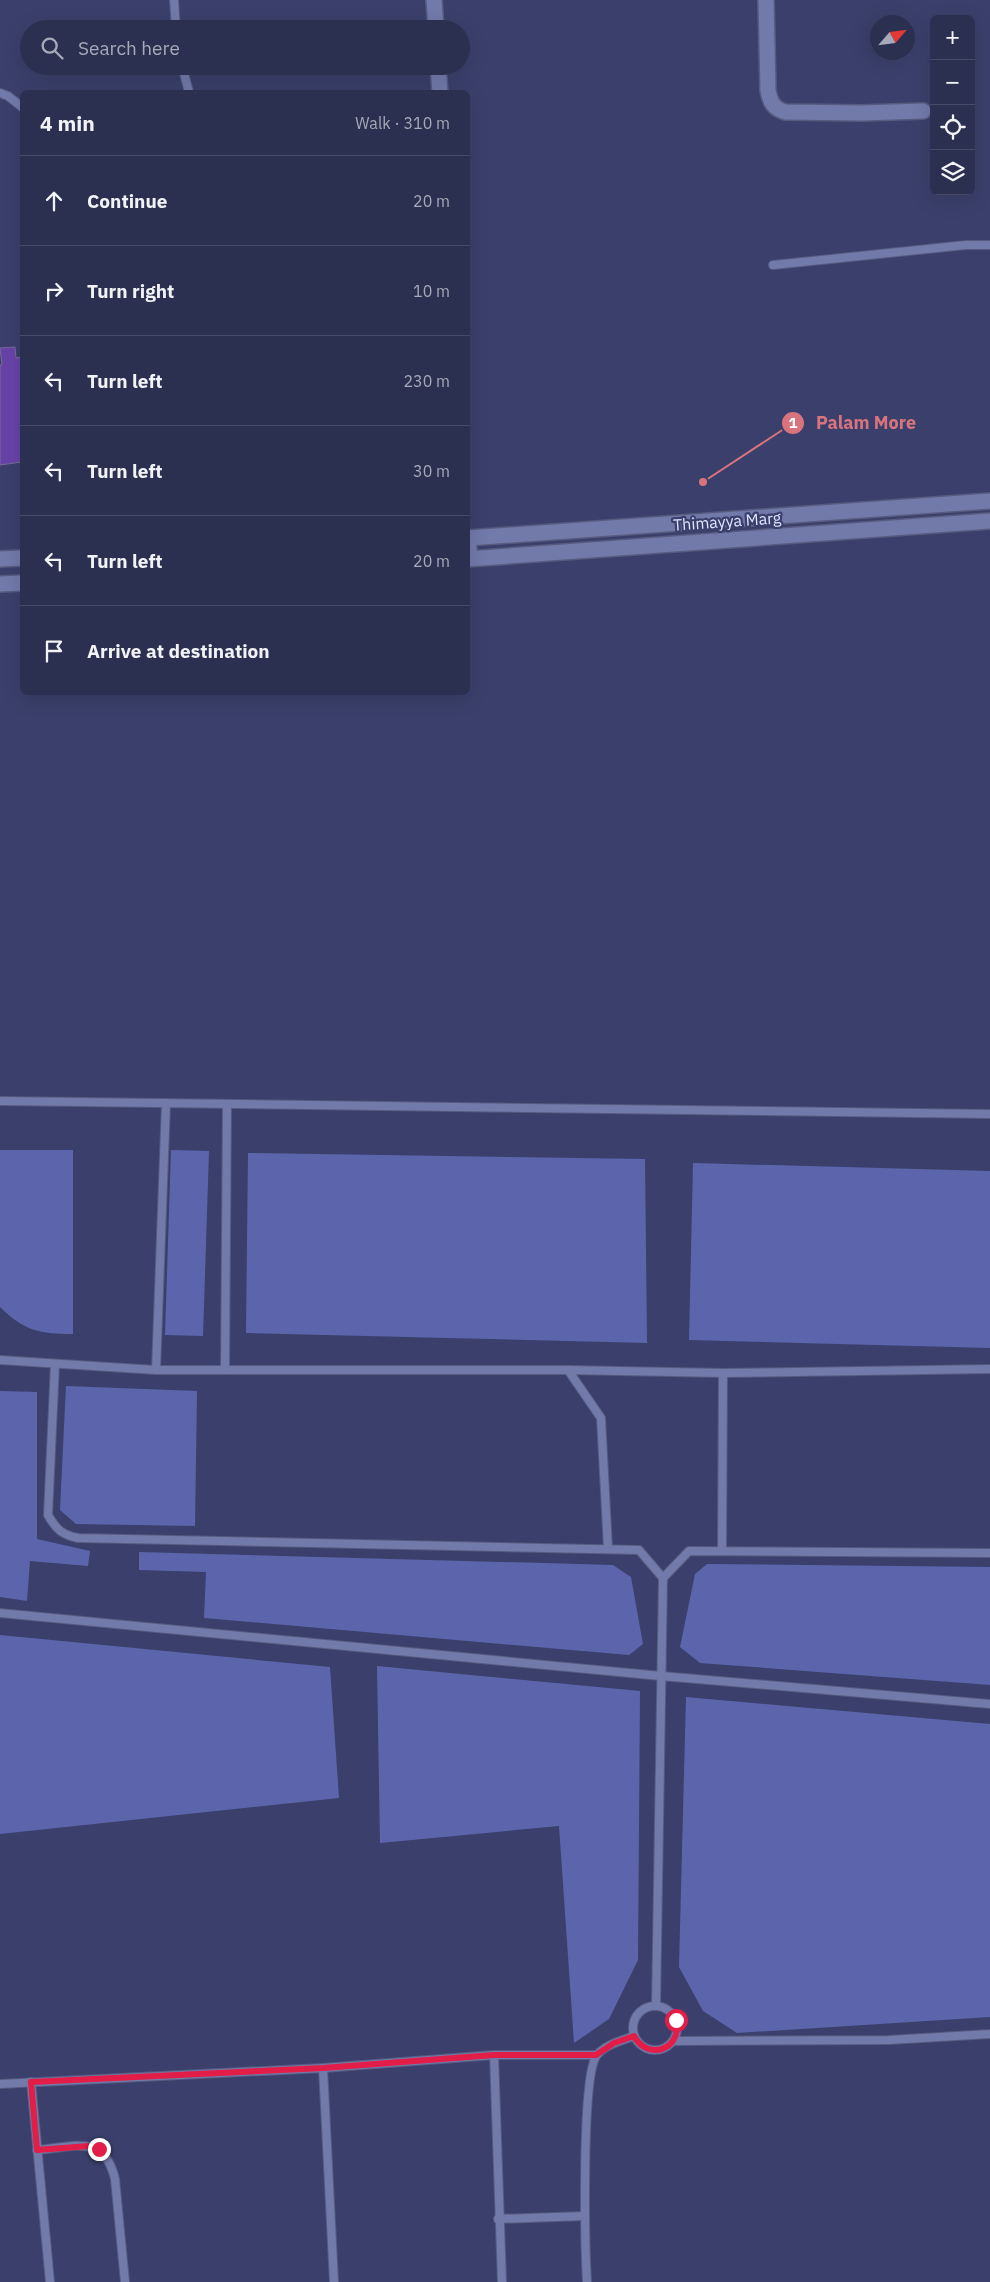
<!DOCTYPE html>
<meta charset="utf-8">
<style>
:root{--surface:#2c3050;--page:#383c5a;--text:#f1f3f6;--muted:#a6a9b7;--line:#484b67}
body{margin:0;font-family:"IBM Plex Sans",sans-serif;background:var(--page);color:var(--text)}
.controls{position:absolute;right:15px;top:15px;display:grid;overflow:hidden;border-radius:8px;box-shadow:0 5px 20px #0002}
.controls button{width:45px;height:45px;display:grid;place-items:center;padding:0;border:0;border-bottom:1px solid var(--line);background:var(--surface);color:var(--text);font:25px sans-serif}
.compass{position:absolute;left:870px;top:15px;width:45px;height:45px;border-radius:50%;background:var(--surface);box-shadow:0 5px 20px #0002;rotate:62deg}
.stop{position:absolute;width:15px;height:15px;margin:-11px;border:4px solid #e11d48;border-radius:50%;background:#fff}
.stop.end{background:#e11d48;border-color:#fff;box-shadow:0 1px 5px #0008}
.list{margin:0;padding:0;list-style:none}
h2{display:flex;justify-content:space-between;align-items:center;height:65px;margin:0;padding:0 20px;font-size:21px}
h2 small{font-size:16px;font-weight:400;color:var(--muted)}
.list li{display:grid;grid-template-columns:32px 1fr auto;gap:15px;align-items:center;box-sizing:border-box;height:90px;padding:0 20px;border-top:1px solid var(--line)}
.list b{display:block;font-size:19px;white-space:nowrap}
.list em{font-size:16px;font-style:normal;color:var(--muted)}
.icon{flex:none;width:28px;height:28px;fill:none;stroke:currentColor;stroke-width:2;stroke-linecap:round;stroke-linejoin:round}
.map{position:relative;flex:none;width:990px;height:2282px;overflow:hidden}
.search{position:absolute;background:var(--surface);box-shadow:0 5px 20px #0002;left:20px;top:20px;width:450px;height:55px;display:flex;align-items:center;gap:12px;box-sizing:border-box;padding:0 18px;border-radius:28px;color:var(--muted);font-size:19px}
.panel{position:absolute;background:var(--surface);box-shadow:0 5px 20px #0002;left:20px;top:90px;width:450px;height:605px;border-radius:8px}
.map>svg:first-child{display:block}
</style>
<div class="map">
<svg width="990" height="2282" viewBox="0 0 990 2282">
<rect width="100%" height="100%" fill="#3a406b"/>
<g fill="#5c65ac">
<path d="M 0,1150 L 73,1150 L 73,1334 C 40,1334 24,1331 0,1307 Z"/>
<path d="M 171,1150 L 209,1151 L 203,1336 L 165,1335 Z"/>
<path d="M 248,1153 L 645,1159 L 647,1343 L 246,1333 Z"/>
<path d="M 693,1163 L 990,1171 L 990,1348 L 689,1340 Z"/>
<path d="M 66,1386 L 197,1391 L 195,1526 L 76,1524 L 60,1510 Z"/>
<path d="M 0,1391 L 37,1392 L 37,1539 L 90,1551 L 88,1566 L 30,1561 L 27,1601 L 0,1597 Z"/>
<path d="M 139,1552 L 613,1565 L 631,1577 L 643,1644 L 629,1655 L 204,1618 L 206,1572 L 139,1570 Z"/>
<path d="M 707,1564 L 990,1567 L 990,1685 L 700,1663 L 680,1647 L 695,1574 Z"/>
<path d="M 0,1635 L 330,1667 L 339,1798 L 0,1834 Z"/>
<path d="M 377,1666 L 640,1691 L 638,1960 L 609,2019 L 574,2043 L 559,1826 L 380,1843 Z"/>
<path d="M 686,1697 L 990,1724 L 990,2017 L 737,2033 L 703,2011 L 679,1967 Z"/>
</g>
<path fill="#6743a8" stroke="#776b9a" d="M 15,347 L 16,358 L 22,357 L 22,462 L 0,465 L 0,365 L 2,365 L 0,348 Z"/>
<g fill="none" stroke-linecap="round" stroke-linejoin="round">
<defs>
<g id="service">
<path d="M 174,0 L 176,29"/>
<path d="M 182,66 L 189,92"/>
<path d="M 0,93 L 8,96 L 22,107"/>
<path d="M 773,265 L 966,245 L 990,245"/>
<path d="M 0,1101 L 990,1114"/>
<path d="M 0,1360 L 156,1370 L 568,1370 L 723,1373 L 990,1369"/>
<path d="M 55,1364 L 48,1515 C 56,1529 62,1535 78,1538 L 639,1550 L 663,1578 L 689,1551 L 990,1553"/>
<path d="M 156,1370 L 166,1103"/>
<path d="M 225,1370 L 227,1104"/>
<path d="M 568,1370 L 601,1418 L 608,1548"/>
<path d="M 722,1550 L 723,1373"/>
<path d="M 0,1613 L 661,1676 L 990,1704"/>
<circle cx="655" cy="2028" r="22"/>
<path d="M 656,2006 L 663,1578"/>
<path d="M 674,2041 L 889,2040 L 990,2034"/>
<path d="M 494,2055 L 502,2282"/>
<path d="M 323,2068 L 334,2282"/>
<path d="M 31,2082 L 50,2282"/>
<path d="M 0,2084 L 323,2068 L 494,2055 L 596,2055"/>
<path d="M 37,2150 C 75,2147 104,2133 115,2179 L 125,2282"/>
<path d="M 498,2219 L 584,2216"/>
<path d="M 587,2282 C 585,2248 581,2075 597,2055 C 606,2044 621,2041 634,2036"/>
</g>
<g id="minor">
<path d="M 766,0 L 768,90 C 770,102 773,108 785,112 L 862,113 L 923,111"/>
<path d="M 468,538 L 470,558"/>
</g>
<g id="tertiary">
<path d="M 434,0 L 436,29"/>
<path d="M 438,66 L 440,92"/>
<path d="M 468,538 L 990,501"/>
<path d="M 0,559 L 22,558"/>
<path d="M 468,559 L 990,521"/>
<path d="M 0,584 L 22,583"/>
</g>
</defs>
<use href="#service" stroke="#575b7f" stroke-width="10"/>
<use href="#minor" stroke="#575b7f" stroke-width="18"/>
<use href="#tertiary" stroke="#575b7f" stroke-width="18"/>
<use href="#service" stroke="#727aaa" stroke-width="8"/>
<use href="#minor" stroke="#727aaa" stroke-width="15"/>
<use href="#tertiary" stroke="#727aaa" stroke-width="15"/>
</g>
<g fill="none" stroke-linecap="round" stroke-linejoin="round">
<path stroke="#e11d48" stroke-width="6" d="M 99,2149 L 89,2146 L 37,2150 L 31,2082 L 323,2068 L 494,2055 L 596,2055 L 614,2043 L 634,2036 C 648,2062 683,2049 676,2020"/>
</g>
<g text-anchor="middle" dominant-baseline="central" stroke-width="4.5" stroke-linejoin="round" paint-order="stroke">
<g font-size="16" fill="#dee3fe" stroke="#3a406b">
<text transform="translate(727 521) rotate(-4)">Thimayya Marg</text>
</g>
</g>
<path fill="none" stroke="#d9737e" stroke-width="2" d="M703 482L793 423"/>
<g fill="#d9737e" stroke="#3a406b" stroke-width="2">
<circle cx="703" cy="482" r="5"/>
<circle cx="793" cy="423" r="12"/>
</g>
<g font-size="15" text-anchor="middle" font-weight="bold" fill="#fff">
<text x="793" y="428">1</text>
</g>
<g font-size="18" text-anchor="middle" font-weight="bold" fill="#d9737e" stroke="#3a406b" stroke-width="4.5" stroke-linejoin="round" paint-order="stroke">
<text x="866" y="429">Palam More</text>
</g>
</svg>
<div class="controls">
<button>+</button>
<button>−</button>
<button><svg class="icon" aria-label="locate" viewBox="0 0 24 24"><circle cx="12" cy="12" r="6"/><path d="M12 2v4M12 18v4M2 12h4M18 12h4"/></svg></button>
<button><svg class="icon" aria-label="layers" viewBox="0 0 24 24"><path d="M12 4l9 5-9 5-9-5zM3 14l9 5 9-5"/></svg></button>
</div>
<svg class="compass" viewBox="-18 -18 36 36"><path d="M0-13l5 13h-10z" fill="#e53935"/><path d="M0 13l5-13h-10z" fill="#a6a9b7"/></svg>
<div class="stop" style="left:676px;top:2020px"></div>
<div class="stop end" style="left:99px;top:2149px"></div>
<div class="search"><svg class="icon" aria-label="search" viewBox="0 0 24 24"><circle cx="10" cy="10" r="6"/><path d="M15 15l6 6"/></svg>Search here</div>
<section class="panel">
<h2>4 min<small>Walk · 310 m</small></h2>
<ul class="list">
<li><svg class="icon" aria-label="ahead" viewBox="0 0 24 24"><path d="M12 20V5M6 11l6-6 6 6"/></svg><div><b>Continue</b></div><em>20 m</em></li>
<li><svg class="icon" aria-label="right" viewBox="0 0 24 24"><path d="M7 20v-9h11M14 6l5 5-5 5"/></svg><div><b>Turn right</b></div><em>10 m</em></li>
<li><svg class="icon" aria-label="left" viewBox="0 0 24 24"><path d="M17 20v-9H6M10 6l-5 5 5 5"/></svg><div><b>Turn left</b></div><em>230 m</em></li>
<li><svg class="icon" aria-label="left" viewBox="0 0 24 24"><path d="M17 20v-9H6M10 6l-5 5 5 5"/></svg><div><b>Turn left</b></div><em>30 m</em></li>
<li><svg class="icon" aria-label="left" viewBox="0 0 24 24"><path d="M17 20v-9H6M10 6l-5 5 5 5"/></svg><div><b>Turn left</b></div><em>20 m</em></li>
<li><svg class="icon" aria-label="arrive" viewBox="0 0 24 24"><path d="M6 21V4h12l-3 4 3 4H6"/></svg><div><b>Arrive at destination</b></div></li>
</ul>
</section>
</div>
